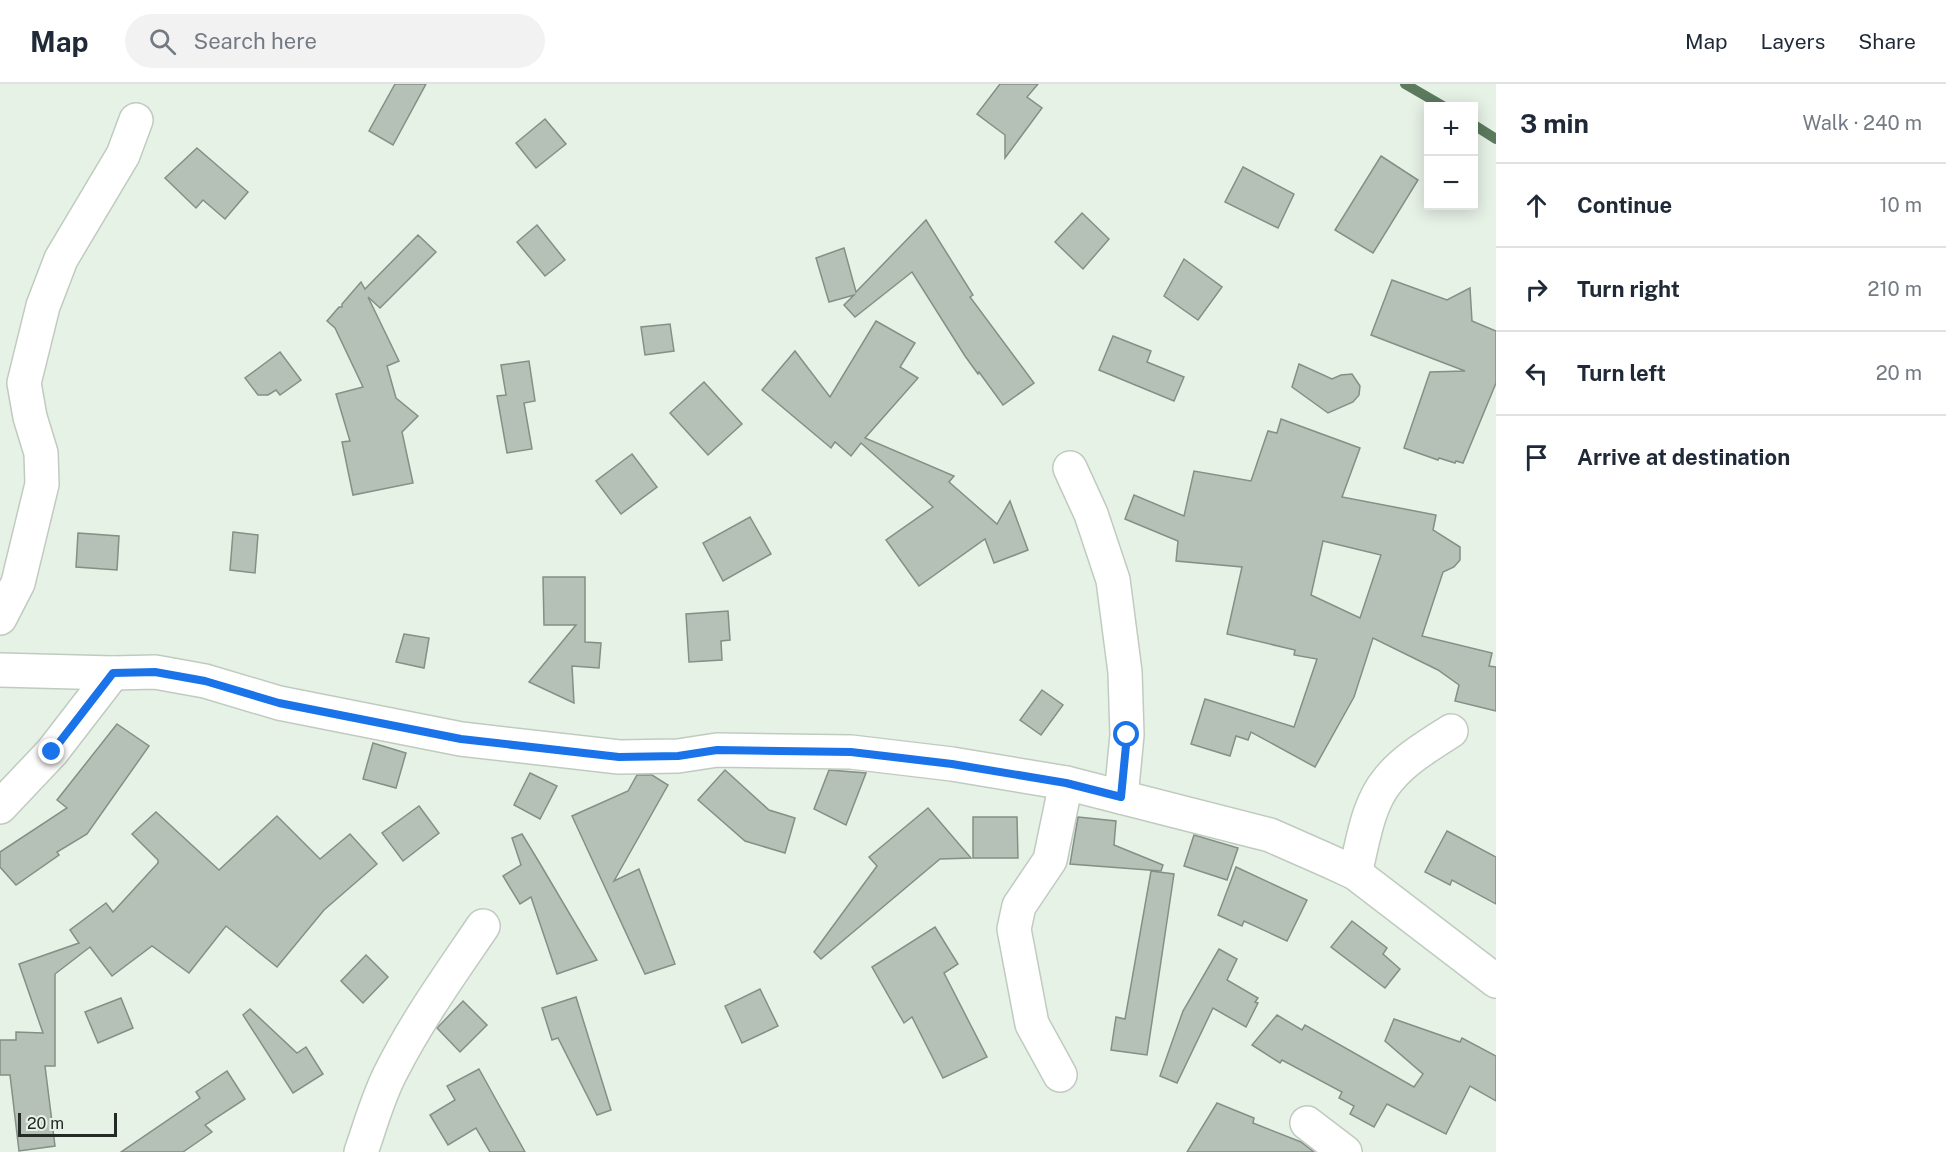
<!DOCTYPE html>
<meta charset="utf-8">
<style>
:root{--surface:#fff;--page:#f2f2f3;--text:#1f2937;--muted:#747a83;--line:#e0e1e3}
body{margin:0;font-family:"Public Sans",sans-serif;background:var(--page);color:var(--text)}
.controls{position:absolute;right:18px;top:18px;display:grid;overflow:hidden;border-radius:0px;box-shadow:0 3px 15px #0003}
.controls button{width:54px;height:54px;display:grid;place-items:center;padding:0;border:0;border-bottom:2px solid var(--line);background:var(--surface);color:var(--text);font:30px sans-serif}
.scale{position:absolute;left:18px;bottom:15px;width:99px;box-sizing:border-box;padding-left:6px;border:3px solid #262a26;border-top:0;font-size:16px;line-height:21px;white-space:nowrap;color:#262a26;-webkit-text-stroke:4px #e7f2e7;paint-order:stroke}
.stop{position:absolute;width:18px;height:18px;margin:-14px;border:4px solid #1a73e8;border-radius:50%;background:#fff}
.stop.end{background:#1a73e8;border-color:#fff;box-shadow:0 2px 6px #0008}
.list{margin:0;padding:0;list-style:none}
h2{display:flex;justify-content:space-between;align-items:center;height:78px;margin:0;padding:0 24px;font-size:26px}
h2 small{font-size:20px;font-weight:400;color:var(--muted)}
.list li{display:grid;grid-template-columns:39px 1fr auto;gap:18px;align-items:center;box-sizing:border-box;height:84px;padding:0 24px;border-top:2px solid var(--line)}
.list b{display:block;font-size:22px;white-space:nowrap}
.list em{font-size:20px;font-style:normal;color:var(--muted)}
.icon{flex:none;width:33px;height:33px;fill:none;stroke:currentColor;stroke-width:2;stroke-linecap:round;stroke-linejoin:round}
.map{position:relative;flex:none;width:1496px;height:1068px;overflow:hidden}
header{display:flex;align-items:center;gap:36px;box-sizing:border-box;height:84px;padding:0 30px;background:var(--surface);border-bottom:2px solid var(--line)}
header strong{font-size:28px}
nav{display:flex;gap:33px;margin-inline-start:auto;font-size:21px}
.search{width:420px;height:54px;background:var(--page);display:flex;align-items:center;gap:15px;box-sizing:border-box;padding:0 21px;border-radius:33px;color:var(--muted);font-size:22px}
main{display:flex}
aside{flex:1;background:var(--surface)}
.map>svg:first-child{display:block}
</style>
<header>
<strong>Map</strong>
<div class="search"><svg class="icon" aria-label="search" viewBox="0 0 24 24"><circle cx="10" cy="10" r="6"/><path d="M15 15l6 6"/></svg>Search here</div>
<nav><a>Map</a><a>Layers</a><a>Share</a></nav>
</header>
<main>
<div class="map">
<svg width="1496" height="1068" viewBox="0 0 1496 1068">
<rect width="100%" height="100%" fill="#e7f2e7"/>
<g fill="none" stroke-linecap="round" stroke-linejoin="round">
<g stroke="#5b7a5e" stroke-width="10">
<path d="M 1405,0 L 1443,22"/>
<path d="M 1474,41 L 1496,55"/>
</g>
</g>
<g fill="#b5c0b6" stroke="#848f85" stroke-width="1.5" fill-rule="evenodd">
<path d="M 395,0 L 426,0 L 393,61 L 369,47 Z"/>
<path d="M 1000,0 L 1038,0 L 1027,13 L 1042,24 L 1005,74 L 1005,51 L 977,30 Z"/>
<path d="M 545,35 L 566,60 L 536,84 L 516,59 Z"/>
<path d="M 197,64 L 248,108 L 225,135 L 203,116 L 196,124 L 165,94 Z"/>
<path d="M 1381,72 L 1418,96 L 1373,169 L 1335,146 Z"/>
<path d="M 1243,83 L 1294,110 L 1278,144 L 1225,118 Z"/>
<path d="M 1082,129 L 1109,155 L 1083,185 L 1055,158 Z"/>
<path d="M 926,136 L 973,211 L 970,213 L 1034,299 L 1003,321 L 979,288 L 978,290 L 965,272 L 912,188 L 855,233 L 844,221 L 854,211 L 829,218 L 816,174 L 844,164 L 856,208 Z"/>
<path d="M 537,141 L 565,176 L 545,192 L 517,158 Z"/>
<path d="M 418,151 L 436,168 L 380,224 L 368,213 L 399,277 L 387,282 L 396,314 L 418,332 L 402,348 L 413,399 L 353,411 L 342,358 L 350,357 L 336,310 L 363,303 L 335,244 L 327,237 L 339,223 L 342,223 L 342,220 L 361,198 L 365,205 Z"/>
<path d="M 1184,175 L 1222,203 L 1198,236 L 1164,212 Z"/>
<path d="M 1392,196 L 1447,216 L 1470,204 L 1472,237 L 1496,247 L 1496,299 L 1463,379 L 1456,377 L 1455,379 L 1439,374 L 1438,376 L 1404,364 L 1430,288 L 1465,287 L 1371,251 Z"/>
<path d="M 876,237 L 915,259 L 900,283 L 918,294 L 865,354 L 954,392 L 949,398 L 997,440 L 1010,417 L 1028,466 L 994,479 L 985,455 L 919,502 L 886,456 L 933,423 L 861,359 L 851,372 L 835,358 L 831,364 L 762,306 L 795,267 L 830,313 Z"/>
<path d="M 670,240 L 674,267 L 645,271 L 641,243 Z"/>
<path d="M 1113,252 L 1151,267 L 1147,278 L 1184,293 L 1174,317 L 1099,286 Z"/>
<path d="M 280,268 L 301,296 L 280,311 L 276,306 L 268,311 L 258,311 L 245,294 Z"/>
<path d="M 529,277 L 535,317 L 524,319 L 532,365 L 507,369 L 497,312 L 506,311 L 501,281 Z"/>
<path d="M 1299,280 L 1332,295 L 1341,291 L 1352,290 L 1360,302 L 1359,311 L 1353,318 L 1328,329 L 1292,303 Z"/>
<path d="M 704,298 L 742,340 L 708,371 L 670,329 Z"/>
<path d="M 1281,335 L 1360,364 L 1342,413 L 1436,431 L 1433,446 L 1460,463 L 1460,476 L 1454,483 L 1443,488 L 1422,552 L 1492,569 L 1489,582 L 1496,583 L 1496,627 L 1455,617 L 1459,601 L 1438,586 L 1373,554 L 1354,613 L 1315,683 L 1251,648 L 1248,656 L 1236,652 L 1230,672 L 1191,660 L 1205,615 L 1294,643 L 1317,575 L 1294,571 L 1295,566 L 1227,550 L 1242,483 L 1176,477 L 1178,457 L 1125,435 L 1134,411 L 1184,432 L 1194,387 L 1251,397 L 1268,347 L 1277,349 ZM 1323,457 L 1381,471 L 1360,534 L 1311,511 Z"/>
<path d="M 632,370 L 657,403 L 621,430 L 596,397 Z"/>
<path d="M 750,433 L 771,470 L 723,497 L 703,459 Z"/>
<path d="M 233,448 L 258,451 L 255,489 L 230,486 Z"/>
<path d="M 78,449 L 119,452 L 117,486 L 76,483 Z"/>
<path d="M 543,493 L 585,493 L 585,558 L 601,559 L 599,584 L 572,582 L 574,619 L 529,598 L 576,541 L 544,541 Z"/>
<path d="M 728,527 L 730,556 L 721,557 L 722,576 L 689,578 L 686,530 Z"/>
<path d="M 404,550 L 429,554 L 424,584 L 396,578 Z"/>
<path d="M 1042,606 L 1063,621 L 1041,651 L 1020,636 Z"/>
<path d="M 117,640 L 149,662 L 87,750 L 57,768 L 59,771 L 16,801 L 0,783 L 0,768 L 67,724 L 57,716 Z"/>
<path d="M 373,659 L 406,669 L 396,704 L 363,695 Z"/>
<path d="M 725,686 L 769,726 L 795,734 L 785,769 L 745,757 L 698,716 Z"/>
<path d="M 829,686 L 866,689 L 846,741 L 814,725 Z"/>
<path d="M 530,689 L 557,702 L 540,735 L 514,721 Z"/>
<path d="M 637,691 L 652,691 L 668,701 L 614,797 L 639,785 L 675,880 L 645,890 L 572,732 L 628,707 Z"/>
<path d="M 419,722 L 439,749 L 403,777 L 382,749 Z"/>
<path d="M 928,724 L 971,774 L 940,775 L 821,875 L 814,868 L 877,782 L 869,773 Z"/>
<path d="M 156,728 L 219,786 L 277,732 L 320,775 L 350,750 L 377,780 L 324,826 L 277,883 L 226,842 L 189,889 L 152,862 L 112,892 L 90,863 L 55,890 L 55,982 L 45,982 L 55,1062 L 19,1067 L 10,991 L 0,991 L 0,956 L 16,956 L 16,948 L 43,949 L 19,880 L 79,859 L 70,846 L 106,819 L 113,828 L 158,779 L 158,776 L 132,750 Z"/>
<path d="M 973,733 L 1017,733 L 1018,774 L 973,774 Z"/>
<path d="M 1078,733 L 1116,737 L 1114,761 L 1163,781 L 1161,787 L 1070,780 Z"/>
<path d="M 1447,747 L 1496,773 L 1496,820 L 1452,796 L 1450,801 L 1425,788 Z"/>
<path d="M 522,750 L 539,778 L 597,876 L 557,890 L 531,813 L 520,820 L 503,792 L 521,781 L 512,754 Z"/>
<path d="M 1194,751 L 1238,764 L 1227,796 L 1184,782 Z"/>
<path d="M 1236,783 L 1307,816 L 1287,857 L 1244,837 L 1242,842 L 1218,831 Z"/>
<path d="M 1151,787 L 1174,790 L 1147,971 L 1111,966 L 1116,933 L 1125,935 Z"/>
<path d="M 1352,837 L 1387,864 L 1383,870 L 1400,885 L 1385,904 L 1331,863 Z"/>
<path d="M 935,843 L 958,880 L 944,889 L 987,973 L 943,994 L 912,933 L 904,939 L 872,883 Z"/>
<path d="M 1219,865 L 1237,875 L 1227,896 L 1258,914 L 1255,918 L 1258,919 L 1246,943 L 1213,924 L 1177,999 L 1160,992 L 1183,927 Z"/>
<path d="M 366,871 L 388,893 L 363,919 L 341,897 Z"/>
<path d="M 760,905 L 778,942 L 742,959 L 725,922 Z"/>
<path d="M 576,913 L 611,1026 L 597,1031 L 558,954 L 552,956 L 542,924 Z"/>
<path d="M 121,914 L 133,944 L 98,959 L 85,928 Z"/>
<path d="M 463,917 L 487,941 L 460,968 L 437,944 Z"/>
<path d="M 250,925 L 297,969 L 306,963 L 323,990 L 293,1009 L 243,931 Z"/>
<path d="M 1277,931 L 1302,946 L 1305,941 L 1414,1003 L 1423,990 L 1385,957 L 1394,935 L 1460,958 L 1462,954 L 1496,972 L 1496,1017 L 1470,1002 L 1446,1050 L 1387,1020 L 1374,1043 L 1350,1030 L 1354,1022 L 1339,1014 L 1342,1008 L 1282,976 L 1280,979 L 1252,961 Z"/>
<path d="M 479,985 L 525,1068 L 490,1068 L 476,1044 L 448,1061 L 430,1031 L 455,1016 L 447,1002 Z"/>
<path d="M 227,987 L 245,1015 L 205,1041 L 212,1048 L 183,1068 L 121,1068 L 200,1014 L 196,1008 Z"/>
<path d="M 1217,1019 L 1254,1034 L 1253,1039 L 1301,1058 L 1314,1068 L 1187,1068 Z"/>
</g>
<g fill="none" stroke-linecap="round" stroke-linejoin="round">
<defs>
<g id="minor">
<path d="M 1070,384 L 1091,430 L 1113,496 L 1125,588 L 1127,651 L 1121,713"/>
<path d="M 0,534 L 18,499 L 42,400 L 41,369 L 30,333 L 24,299 L 43,222 L 61,175 L 123,71 L 136,36"/>
<path d="M 0,586 L 113,589 L 155,588 L 205,597 L 279,619 L 461,655 L 619,673 L 678,672 L 717,666 L 851,668 L 952,680 L 1066,699 L 1270,751 L 1329,777 L 1355,789 L 1496,897"/>
<path d="M 0,723 L 52,668 L 113,589"/>
<path d="M 1355,789 C 1363,759 1367,721 1388,696 C 1405,675 1428,662 1451,647"/>
<path d="M 1060,991 L 1032,940 L 1014,845 L 1019,822 L 1050,776 L 1066,699"/>
<path d="M 1307,1039 L 1345,1068"/>
<path d="M 361,1068 C 371,1040 378,1012 392,986 C 418,935 451,889 483,842"/>
</g>
</defs>
<use href="#minor" stroke="#c0cbc0" stroke-width="36"/>
<use href="#minor" stroke="#fff" stroke-width="33"/>
</g>
<g fill="none" stroke-linecap="round" stroke-linejoin="round">
<path stroke="#1a73e8" stroke-width="8" d="M 52,668 L 113,589 L 155,588 L 205,597 L 279,619 L 461,655 L 619,673 L 678,672 L 717,666 L 851,668 L 952,680 L 1066,699 L 1121,713 L 1127,651"/>
</g>
</svg>
<div class="controls">
<button>+</button>
<button>−</button>
</div>
<div class="scale">20 m</div>
<div class="stop" style="left:1127px;top:651px"></div>
<div class="stop end" style="left:52px;top:668px"></div>
</div>
<aside>
<h2>3 min<small>Walk · 240 m</small></h2>
<ul class="list">
<li><svg class="icon" aria-label="ahead" viewBox="0 0 24 24"><path d="M12 20V5M6 11l6-6 6 6"/></svg><div><b>Continue</b></div><em>10 m</em></li>
<li><svg class="icon" aria-label="right" viewBox="0 0 24 24"><path d="M7 20v-9h11M14 6l5 5-5 5"/></svg><div><b>Turn right</b></div><em>210 m</em></li>
<li><svg class="icon" aria-label="left" viewBox="0 0 24 24"><path d="M17 20v-9H6M10 6l-5 5 5 5"/></svg><div><b>Turn left</b></div><em>20 m</em></li>
<li><svg class="icon" aria-label="arrive" viewBox="0 0 24 24"><path d="M6 21V4h12l-3 4 3 4H6"/></svg><div><b>Arrive at destination</b></div></li>
</ul>
</aside>
</main>
